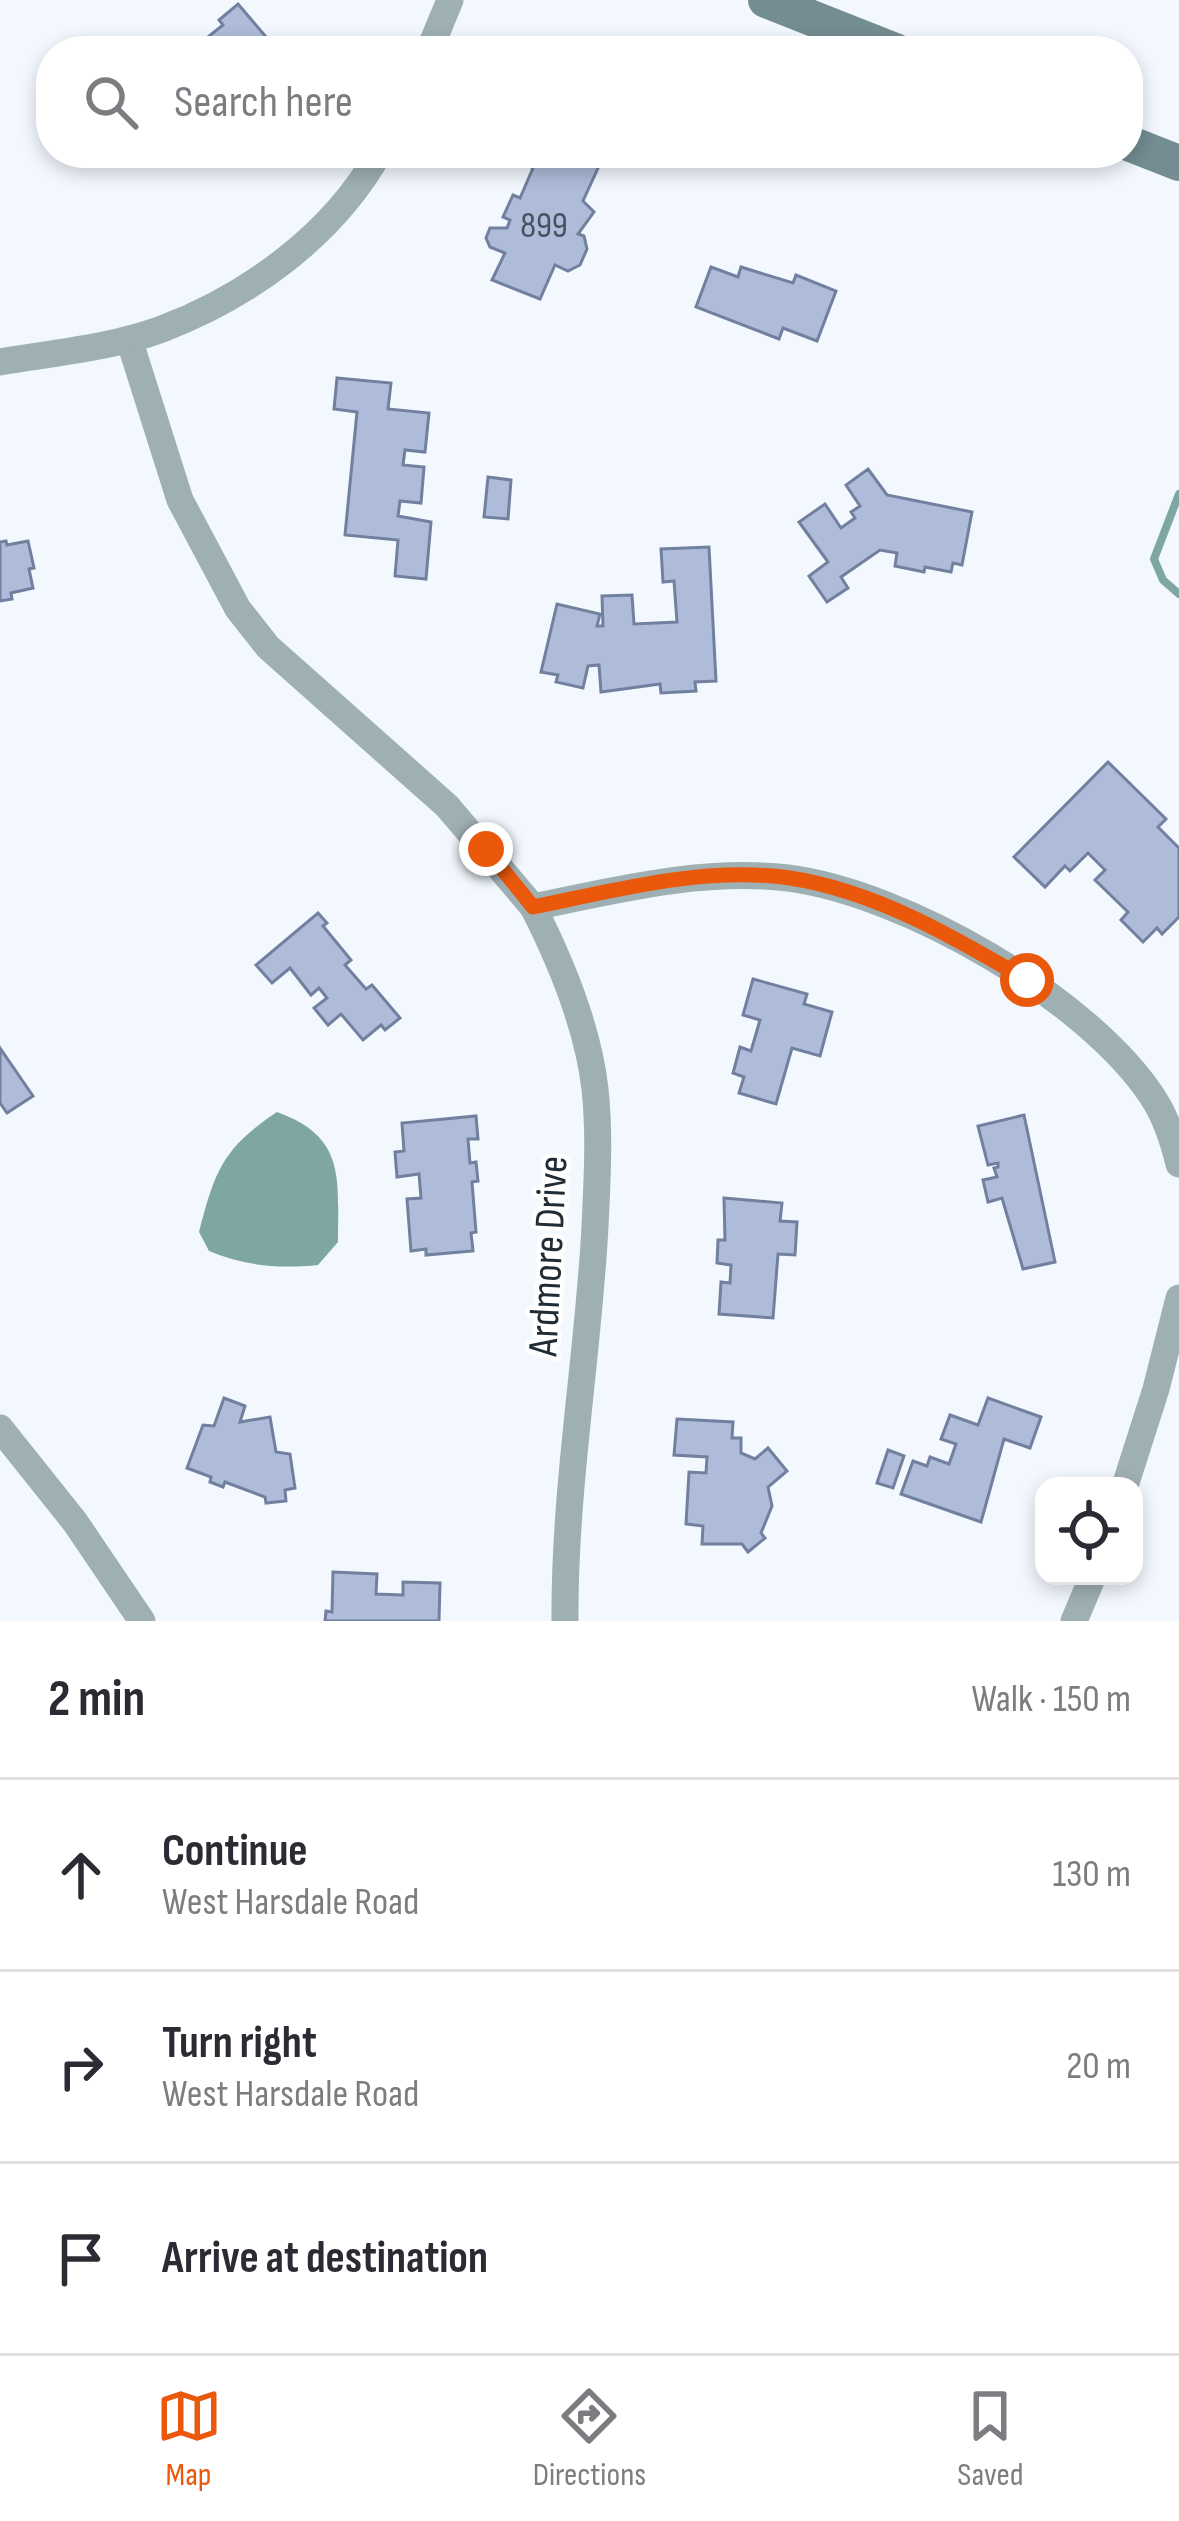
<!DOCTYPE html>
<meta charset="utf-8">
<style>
:root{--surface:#fff;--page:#f7f7f7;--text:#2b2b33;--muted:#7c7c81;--line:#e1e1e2;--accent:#ea580c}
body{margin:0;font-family:"Sofia Sans Condensed",sans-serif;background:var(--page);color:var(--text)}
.controls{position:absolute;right:36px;bottom:36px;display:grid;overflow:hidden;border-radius:24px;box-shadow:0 6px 18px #0003}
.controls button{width:108px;height:108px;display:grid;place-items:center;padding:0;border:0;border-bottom:3px solid var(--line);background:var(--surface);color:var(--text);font:60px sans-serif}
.stop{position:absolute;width:36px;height:36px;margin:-27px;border:9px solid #ea580c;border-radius:50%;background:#fff}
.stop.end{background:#ea580c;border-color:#fff;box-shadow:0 3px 12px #0008}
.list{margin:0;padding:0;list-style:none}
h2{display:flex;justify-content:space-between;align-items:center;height:156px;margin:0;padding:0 48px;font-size:51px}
h2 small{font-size:39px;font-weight:400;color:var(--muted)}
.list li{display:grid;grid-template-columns:78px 1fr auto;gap:36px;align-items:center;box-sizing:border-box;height:192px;padding:0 48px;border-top:3px solid var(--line)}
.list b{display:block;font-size:45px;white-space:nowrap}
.list p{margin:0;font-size:39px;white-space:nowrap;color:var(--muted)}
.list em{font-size:39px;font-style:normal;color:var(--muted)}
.icon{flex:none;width:66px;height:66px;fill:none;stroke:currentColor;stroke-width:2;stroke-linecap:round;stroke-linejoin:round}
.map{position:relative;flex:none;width:1179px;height:1621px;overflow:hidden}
.search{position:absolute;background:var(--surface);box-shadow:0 6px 18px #0003;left:36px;right:36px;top:36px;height:132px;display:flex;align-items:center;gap:30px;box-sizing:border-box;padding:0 42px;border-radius:48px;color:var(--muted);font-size:45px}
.sheet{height:732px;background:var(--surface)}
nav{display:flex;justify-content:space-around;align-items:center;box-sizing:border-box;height:168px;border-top:3px solid var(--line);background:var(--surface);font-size:33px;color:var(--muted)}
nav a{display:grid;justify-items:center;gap:6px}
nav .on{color:var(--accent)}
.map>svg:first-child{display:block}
</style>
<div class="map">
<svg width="1179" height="1621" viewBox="0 0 1179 1621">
<rect width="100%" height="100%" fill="#f2f8fe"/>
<path fill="#7ea7a3" d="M 277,1112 C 346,1137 338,1178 338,1242 L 318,1265 C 279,1269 245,1266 209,1251 L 199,1232 C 215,1170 223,1148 277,1112 Z"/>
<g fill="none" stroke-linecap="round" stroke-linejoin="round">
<path stroke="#7ea7a3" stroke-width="8" d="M 1179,494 L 1154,559 L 1163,580 L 1179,594"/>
</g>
<g fill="#aebcd9" stroke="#72809f" stroke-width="3">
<path d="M 238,4 L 278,51 L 175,51 L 184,43 L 198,45 L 223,25 L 219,20 Z"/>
<path d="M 534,153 L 604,155 L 583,201 L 594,212 L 578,234 L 584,236 L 587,249 L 580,265 L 568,271 L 555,265 L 540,299 L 492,280 L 505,253 L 490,247 L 486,238 L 490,228 L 507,228 L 510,220 L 503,217 L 513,195 L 520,198 L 533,168 L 529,166 Z"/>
<path d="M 711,267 L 738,277 L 741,267 L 793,283 L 796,275 L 836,291 L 817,341 L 783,328 L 779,339 L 696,307 Z"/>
<path d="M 337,378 L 391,383 L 388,409 L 429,413 L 425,452 L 405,450 L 403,465 L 424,467 L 421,503 L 400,501 L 398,516 L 431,522 L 426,579 L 395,576 L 398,540 L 345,535 L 357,412 L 334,409 Z"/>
<path d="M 868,469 L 887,495 L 972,512 L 962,565 L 953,563 L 951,572 L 925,567 L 924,572 L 895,566 L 897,553 L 880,550 L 841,577 L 848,588 L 827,602 L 809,576 L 828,562 L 799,522 L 825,504 L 841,528 L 855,518 L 851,512 L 860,506 L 846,485 Z"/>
<path d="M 488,477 L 511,480 L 508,519 L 484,517 Z"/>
<path d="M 6,541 L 7,545 L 28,541 L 34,568 L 29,569 L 33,588 L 11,593 L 12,599 L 0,601 L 0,542 Z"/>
<path d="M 709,547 L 716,681 L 695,682 L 696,691 L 661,693 L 660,684 L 601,692 L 599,665 L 588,666 L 583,688 L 556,682 L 558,675 L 541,672 L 557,604 L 600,614 L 597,626 L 603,626 L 602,596 L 632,595 L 634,624 L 677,622 L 674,581 L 663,582 L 661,549 Z"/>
<path d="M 1108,762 L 1166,819 L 1158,827 L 1179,848 L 1179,917 L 1162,934 L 1157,928 L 1143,942 L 1121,920 L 1128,912 L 1095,880 L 1105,870 L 1088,853 L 1070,871 L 1065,866 L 1045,887 L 1014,857 Z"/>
<path d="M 318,913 L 327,923 L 323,926 L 351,960 L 345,965 L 366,989 L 372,985 L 400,1018 L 385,1030 L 381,1025 L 363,1040 L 341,1014 L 328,1025 L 314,1008 L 327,998 L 319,988 L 311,995 L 290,968 L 272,983 L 256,965 Z"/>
<path d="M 753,979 L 807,994 L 804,1004 L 832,1012 L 820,1056 L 792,1048 L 776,1104 L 739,1093 L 744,1077 L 733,1073 L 740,1047 L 751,1051 L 760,1020 L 743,1015 Z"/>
<path d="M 0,1048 L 33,1096 L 7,1113 L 0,1103 Z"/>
<path d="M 1024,1115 L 1055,1262 L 1023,1269 L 1002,1198 L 988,1202 L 983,1180 L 997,1177 L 994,1168 L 998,1167 L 998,1163 L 988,1165 L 978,1126 Z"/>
<path d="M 476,1116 L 478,1139 L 468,1139 L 470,1163 L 476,1162 L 478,1181 L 472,1182 L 476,1232 L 471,1233 L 473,1251 L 426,1255 L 426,1249 L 411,1251 L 407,1199 L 421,1198 L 419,1174 L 397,1177 L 395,1152 L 404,1151 L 402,1123 Z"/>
<path d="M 724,1198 L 782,1203 L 780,1221 L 797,1222 L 795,1255 L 778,1254 L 773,1318 L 719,1314 L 721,1282 L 730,1283 L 731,1265 L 717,1263 L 718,1240 L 725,1240 Z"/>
<path d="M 224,1398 L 245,1406 L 240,1422 L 270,1417 L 276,1452 L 290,1454 L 295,1488 L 285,1490 L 286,1501 L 266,1503 L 265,1497 L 225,1482 L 223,1487 L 210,1482 L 211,1477 L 187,1468 L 203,1425 L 214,1426 Z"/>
<path d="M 988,1398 L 1041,1417 L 1030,1448 L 1004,1439 L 981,1522 L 901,1494 L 913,1461 L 927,1466 L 930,1457 L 949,1464 L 956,1444 L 941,1439 L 950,1415 L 978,1425 Z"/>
<path d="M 677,1419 L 733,1422 L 732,1438 L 741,1438 L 741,1453 L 755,1459 L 768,1448 L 787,1471 L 768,1487 L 772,1506 L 761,1533 L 765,1538 L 748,1552 L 742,1544 L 702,1544 L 703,1526 L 686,1524 L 689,1472 L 706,1473 L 707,1457 L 674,1455 Z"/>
<path d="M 888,1450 L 904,1456 L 893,1488 L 877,1483 Z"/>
<path d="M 333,1572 L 377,1574 L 376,1594 L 403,1595 L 403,1582 L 440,1583 L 439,1621 L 325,1621 L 326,1611 L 332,1612 Z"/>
</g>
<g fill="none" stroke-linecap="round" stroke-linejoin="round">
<g stroke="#9fb0b4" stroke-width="27">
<path d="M 429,51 L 450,0"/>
<path d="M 129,339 L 180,500 L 238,609 L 268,647 L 447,806 L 533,907 C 616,890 703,868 788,878 C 905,893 1087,998 1152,1096 C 1166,1117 1173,1139 1179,1164"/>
<path d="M 0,362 C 53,353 111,348 162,329 C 249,296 333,235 379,153"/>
<path d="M 533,907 C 561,962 588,1027 595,1089 C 600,1135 597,1181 595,1227 C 588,1358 564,1489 565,1621"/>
<path d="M 0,1428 L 75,1522 L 142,1621"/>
<path d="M 1125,1486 L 1156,1389 L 1179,1298"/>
<path d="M 1074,1621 L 1093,1576"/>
</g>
<g stroke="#748d93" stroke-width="36">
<path d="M 766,0 L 895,51"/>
<path d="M 1128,143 L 1179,163"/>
</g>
</g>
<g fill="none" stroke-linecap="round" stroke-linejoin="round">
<path stroke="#ea580c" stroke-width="15" d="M 486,849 L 533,907 C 616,890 705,866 790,878 C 875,891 954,937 1027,980"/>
</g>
<g text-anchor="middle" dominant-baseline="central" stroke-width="9" stroke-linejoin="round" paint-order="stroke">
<g font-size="36" fill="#445160">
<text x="544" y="226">899</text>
</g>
<g font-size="42" fill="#202d37" stroke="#fff">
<text transform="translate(549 1256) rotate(-87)">Ardmore Drive</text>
</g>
</g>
</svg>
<div class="controls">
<button><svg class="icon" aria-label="locate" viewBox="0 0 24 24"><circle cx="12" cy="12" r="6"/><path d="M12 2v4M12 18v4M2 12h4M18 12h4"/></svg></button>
</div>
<div class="stop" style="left:1027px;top:980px"></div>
<div class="stop end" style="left:486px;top:849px"></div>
<div class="search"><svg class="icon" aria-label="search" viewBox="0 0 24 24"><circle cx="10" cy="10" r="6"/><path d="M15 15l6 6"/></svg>Search here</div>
</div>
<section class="sheet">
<h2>2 min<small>Walk · 150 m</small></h2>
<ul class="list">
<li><svg class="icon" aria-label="ahead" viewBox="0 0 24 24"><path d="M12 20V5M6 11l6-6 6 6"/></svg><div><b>Continue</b><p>West Harsdale Road</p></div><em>130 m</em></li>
<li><svg class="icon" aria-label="right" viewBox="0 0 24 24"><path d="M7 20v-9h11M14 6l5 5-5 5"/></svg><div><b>Turn right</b><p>West Harsdale Road</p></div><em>20 m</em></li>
<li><svg class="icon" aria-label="arrive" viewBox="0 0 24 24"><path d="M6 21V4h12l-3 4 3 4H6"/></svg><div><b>Arrive at destination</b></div></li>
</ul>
</section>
<nav>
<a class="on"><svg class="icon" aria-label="map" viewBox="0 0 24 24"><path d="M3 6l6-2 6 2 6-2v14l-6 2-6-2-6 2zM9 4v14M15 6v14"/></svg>Map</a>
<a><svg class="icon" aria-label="directions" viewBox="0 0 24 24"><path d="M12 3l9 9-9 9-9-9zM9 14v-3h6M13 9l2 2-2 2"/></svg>Directions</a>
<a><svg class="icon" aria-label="saved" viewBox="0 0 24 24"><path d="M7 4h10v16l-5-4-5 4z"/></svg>Saved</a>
</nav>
